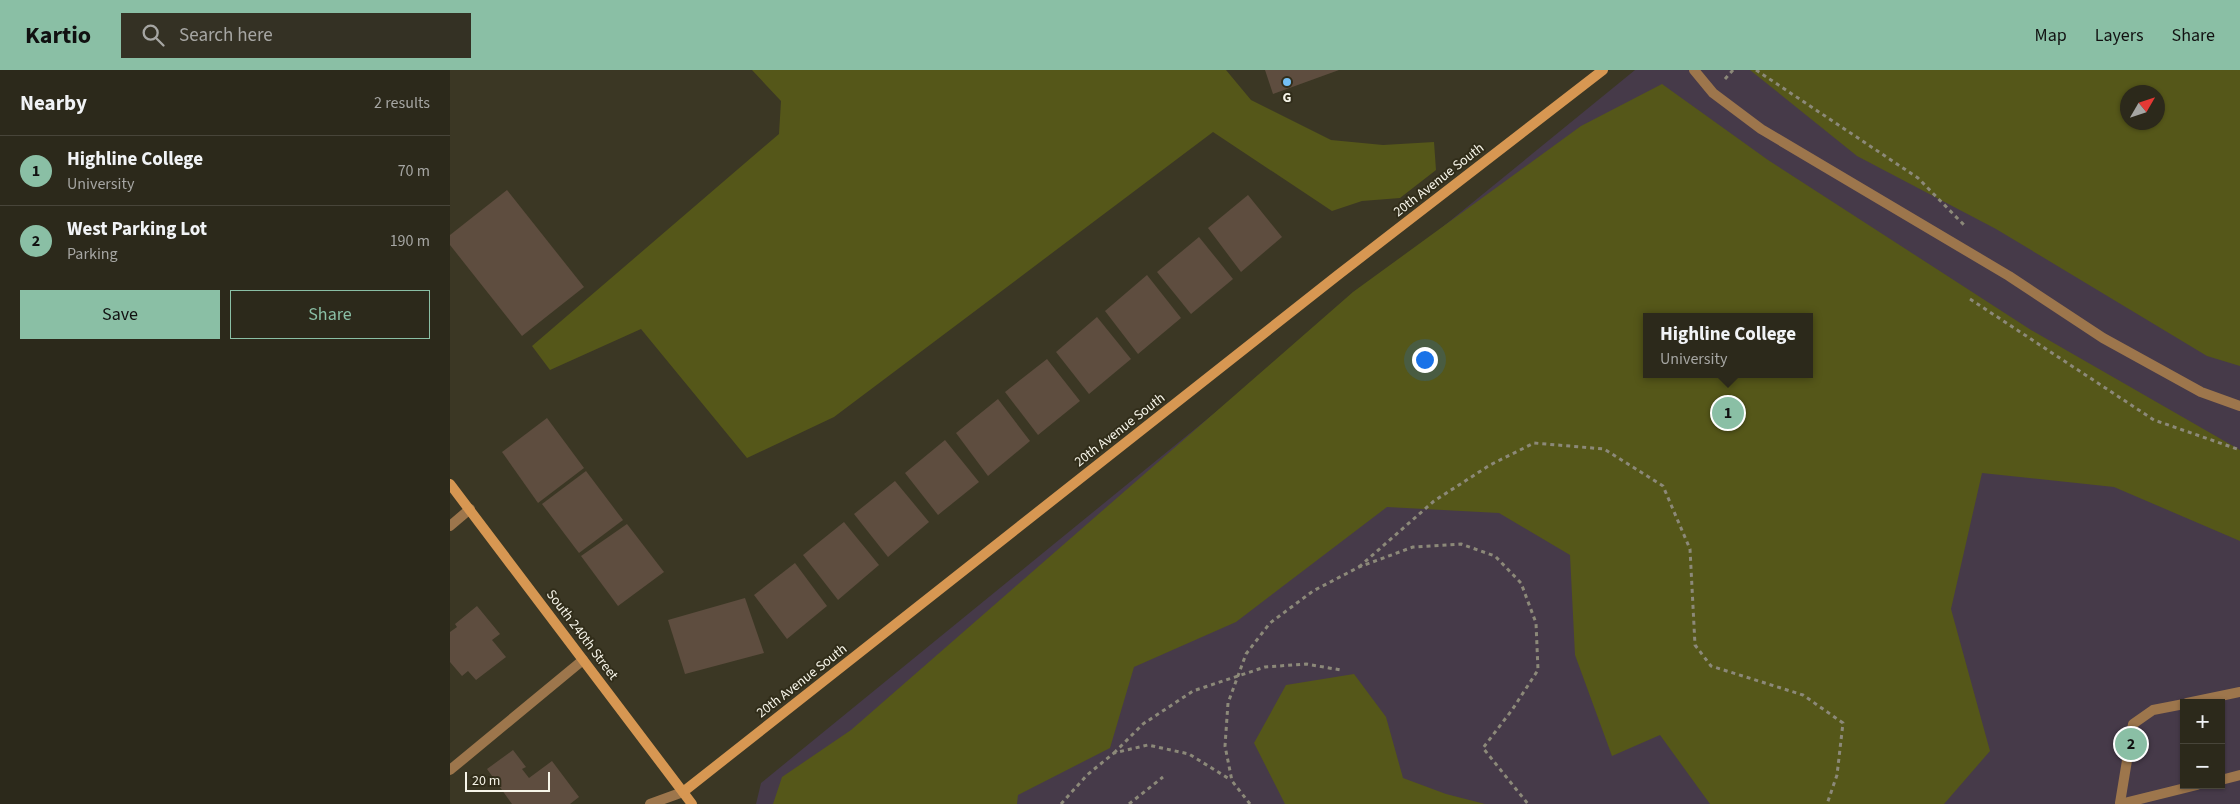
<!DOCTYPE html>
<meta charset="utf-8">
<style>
:root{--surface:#2c291b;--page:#343124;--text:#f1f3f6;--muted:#a6a6a3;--line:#48453a;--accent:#8abfa5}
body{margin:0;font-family:"Source Sans 3",sans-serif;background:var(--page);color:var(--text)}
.controls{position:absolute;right:15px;bottom:15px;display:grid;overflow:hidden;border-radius:0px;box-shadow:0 1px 4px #0004}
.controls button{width:45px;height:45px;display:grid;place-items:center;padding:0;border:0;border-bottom:1px solid var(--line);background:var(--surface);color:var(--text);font:25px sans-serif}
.compass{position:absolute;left:1670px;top:15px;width:45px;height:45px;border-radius:50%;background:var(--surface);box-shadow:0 1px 4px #0004;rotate:51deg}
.scale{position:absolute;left:15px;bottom:12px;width:85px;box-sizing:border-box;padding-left:5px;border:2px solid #f7f5e9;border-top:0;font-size:14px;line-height:18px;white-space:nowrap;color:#f7f5e9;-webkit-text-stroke:4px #312d1a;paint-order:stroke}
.you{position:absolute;left:974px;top:289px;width:18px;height:18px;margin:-12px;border:4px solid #fff;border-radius:50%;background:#1a73e8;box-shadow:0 0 0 8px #1a73e833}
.badge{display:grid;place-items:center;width:32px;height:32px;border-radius:50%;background:var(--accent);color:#111;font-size:16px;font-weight:700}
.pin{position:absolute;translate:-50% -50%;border:2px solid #fff;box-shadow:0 1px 5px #0006}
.popup{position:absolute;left:1193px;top:243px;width:170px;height:65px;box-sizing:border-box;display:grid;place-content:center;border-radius:0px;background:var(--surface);filter:drop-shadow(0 1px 4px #0005);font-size:16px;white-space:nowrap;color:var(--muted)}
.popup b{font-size:19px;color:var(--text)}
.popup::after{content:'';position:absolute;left:50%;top:100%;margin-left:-10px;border:10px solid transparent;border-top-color:var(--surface)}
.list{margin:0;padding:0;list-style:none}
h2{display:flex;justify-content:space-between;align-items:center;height:65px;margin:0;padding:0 20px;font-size:21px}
h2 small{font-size:16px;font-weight:400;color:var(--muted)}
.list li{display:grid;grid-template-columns:32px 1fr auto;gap:15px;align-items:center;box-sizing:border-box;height:70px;padding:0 20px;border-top:1px solid var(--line)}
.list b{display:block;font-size:19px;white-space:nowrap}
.list p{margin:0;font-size:16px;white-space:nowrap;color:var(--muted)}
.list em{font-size:16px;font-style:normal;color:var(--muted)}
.actions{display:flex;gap:10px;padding:15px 20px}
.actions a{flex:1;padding:11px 0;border:1px solid var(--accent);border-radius:0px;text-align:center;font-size:18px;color:var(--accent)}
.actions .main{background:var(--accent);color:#111}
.icon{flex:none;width:28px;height:28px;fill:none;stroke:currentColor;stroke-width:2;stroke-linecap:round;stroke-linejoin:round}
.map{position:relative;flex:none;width:1790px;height:734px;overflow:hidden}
header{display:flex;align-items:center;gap:30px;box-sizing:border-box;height:70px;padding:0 25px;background:var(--accent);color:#111}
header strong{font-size:24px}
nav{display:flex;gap:28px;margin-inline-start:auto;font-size:18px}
.search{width:350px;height:45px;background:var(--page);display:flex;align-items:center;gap:12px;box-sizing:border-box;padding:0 18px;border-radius:0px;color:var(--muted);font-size:19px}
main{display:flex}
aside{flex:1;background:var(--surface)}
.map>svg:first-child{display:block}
</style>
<header>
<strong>Kartio</strong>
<div class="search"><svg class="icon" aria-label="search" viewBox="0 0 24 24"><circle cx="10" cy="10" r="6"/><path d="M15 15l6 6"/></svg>Search here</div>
<nav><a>Map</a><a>Layers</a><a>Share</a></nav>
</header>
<main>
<aside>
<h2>Nearby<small>2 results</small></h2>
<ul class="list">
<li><span class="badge">1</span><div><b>Highline College</b><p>University</p></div><em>70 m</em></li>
<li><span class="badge">2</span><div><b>West Parking Lot</b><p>Parking</p></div><em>190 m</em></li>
</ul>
<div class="actions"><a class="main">Save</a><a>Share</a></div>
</aside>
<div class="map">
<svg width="1790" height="734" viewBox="0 0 1790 734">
<rect width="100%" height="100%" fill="#3b3724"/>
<path fill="#463a49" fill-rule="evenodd" d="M 1185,0 L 1755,0 L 1790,43 L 1790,734 L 306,734 L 311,713 ZM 1678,22 L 1708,22 L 1708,52 L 1678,52 ZM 1197,247 L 1359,247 L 1359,304 L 1197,304 ZM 1734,633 L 1771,633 L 1771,715 L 1734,715 Z"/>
<g fill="#555719" fill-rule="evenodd">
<path d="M 302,0 L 776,0 L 801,30 L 881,70 L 933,75 L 984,72 L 986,100 L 950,128 L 912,131 L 882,141 L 763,62 L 384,347 L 297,388 L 191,259 L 100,300 L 82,276 L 329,64 L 331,31 Z"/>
<path d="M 1300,0 L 1790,0 L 1790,296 L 1757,286 L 1546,159 L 1407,86 ZM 1708,22 L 1708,52 L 1678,52 L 1678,22 Z"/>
<path d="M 1212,14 L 1318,90 L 1581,260 L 1790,380 L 1790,471 L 1664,417 L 1532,403 L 1501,539 L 1540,681 L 1494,734 L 1260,734 L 1210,665 L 1162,686 L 1125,585 L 1120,485 L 1049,443 L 937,437 L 786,552 L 684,597 L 660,678 L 568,725 L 567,734 L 323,734 L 332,707 L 401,660 L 903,222 L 1131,56 ZM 1197,247 L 1359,247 L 1359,304 L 1197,304 Z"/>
<path d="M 904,604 L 936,647 L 953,708 L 996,724 L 1035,734 L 835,734 L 804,673 L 836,615 Z"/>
</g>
<g fill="#5e4d3f">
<path d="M 815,0 L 889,0 L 823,24 Z"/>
<path d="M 57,120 L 134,217 L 72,266 L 0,175 L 0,165 Z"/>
<path d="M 798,125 L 832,167 L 791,202 L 758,158 Z"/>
<path d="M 749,167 L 783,209 L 741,244 L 707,202 Z"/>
<path d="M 697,205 L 731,248 L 688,284 L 655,241 Z"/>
<path d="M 647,247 L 681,289 L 639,324 L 606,282 Z"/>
<path d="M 597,289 L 630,331 L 588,365 L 555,322 Z"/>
<path d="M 548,329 L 580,371 L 538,406 L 506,363 Z"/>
<path d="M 97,348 L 134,398 L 88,433 L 52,382 Z"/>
<path d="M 495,370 L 529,412 L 488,445 L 455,403 Z"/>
<path d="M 136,401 L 173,450 L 129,483 L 92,434 Z"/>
<path d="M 445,411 L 479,452 L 438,487 L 404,444 Z"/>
<path d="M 394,452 L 429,495 L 388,530 L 353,485 Z"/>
<path d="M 177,454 L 214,502 L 168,536 L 131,486 Z"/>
<path d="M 345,493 L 377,536 L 337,569 L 304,525 Z"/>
<path d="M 295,528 L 314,583 L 235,604 L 218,550 Z"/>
<path d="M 27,536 L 50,564 L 42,570 L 56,587 L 26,610 L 18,601 L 12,606 L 0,592 L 0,562 L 7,557 L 5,554 Z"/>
<path d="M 63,680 L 76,697 L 72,699 L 79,708 L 102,691 L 129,727 L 120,734 L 62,734 L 37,699 Z"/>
</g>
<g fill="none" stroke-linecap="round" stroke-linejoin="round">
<g stroke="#8c8979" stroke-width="3" stroke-dasharray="4 4" stroke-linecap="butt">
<path d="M 1306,0 L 1468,108 L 1515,156"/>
<path d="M 1275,9 L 1283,0"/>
<path d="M 1520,229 L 1704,350 L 1790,380"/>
<path d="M 909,497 L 984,431 L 1040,395 L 1084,373 L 1154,379 L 1213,416 L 1240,479 L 1245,575 L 1261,596 L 1353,625 L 1393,653 L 1387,705 L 1377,734"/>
<path d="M 664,683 L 693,654 L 743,621 L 815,597 L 856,594 L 891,600"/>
<path d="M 611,734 L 637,705 L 664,683 L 698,675 L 739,684 L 781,710"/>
<path d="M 679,734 L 713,707"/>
<path d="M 800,734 L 782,711 L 775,676 L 778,633 L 796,584 L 820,553 L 863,521 L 909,497 L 963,477 L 1011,474 L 1045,486 L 1071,513 L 1086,553 L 1088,600 L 1062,640 L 1033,678 L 1078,734"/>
</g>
<g stroke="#9d764c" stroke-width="10">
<path d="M 1244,0 L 1263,23 L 1311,59 L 1559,206 L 1653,268 L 1751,322 L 1790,336"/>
<path d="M 1737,633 L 1790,622"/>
<path d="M 0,700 L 133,590"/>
<path d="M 1771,710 L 1790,705"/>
<path d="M 1670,733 L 1683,654 L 1703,640 L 1734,634"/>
<path d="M 1670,734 L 1747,715"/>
</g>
<g stroke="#9d764c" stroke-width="10">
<path d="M 0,456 L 20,439"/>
<path d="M 200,734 L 233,722"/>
</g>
<g stroke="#d79752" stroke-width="10">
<path d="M 0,414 L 242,734"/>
<path d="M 233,722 L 888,205 L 1153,0"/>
</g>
</g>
<circle fill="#74c0f6" stroke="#312d1a" stroke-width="2" cx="837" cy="12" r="5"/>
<g text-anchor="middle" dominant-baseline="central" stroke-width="4" stroke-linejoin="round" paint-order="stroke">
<g font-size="14" font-weight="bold" fill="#f7f5e9" stroke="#312d1a">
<text x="837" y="28">G</text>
</g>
<g font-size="14" fill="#f7f5e9" stroke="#312d1a">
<text transform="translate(989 110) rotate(-38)">20th Avenue South</text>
<text transform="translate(670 360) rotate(-38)">20th Avenue South</text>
<text transform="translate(132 565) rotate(53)">South 240th Street</text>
<text transform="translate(352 611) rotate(-38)">20th Avenue South</text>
</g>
</g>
</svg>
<div class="controls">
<button>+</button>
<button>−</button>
</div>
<svg class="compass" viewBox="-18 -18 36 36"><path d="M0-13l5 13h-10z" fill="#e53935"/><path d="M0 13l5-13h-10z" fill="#a6a6a3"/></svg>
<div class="scale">20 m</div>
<div class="you"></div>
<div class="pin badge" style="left:1278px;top:343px">1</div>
<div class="popup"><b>Highline College</b>University</div>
<div class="pin badge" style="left:1681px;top:674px">2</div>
</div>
</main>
